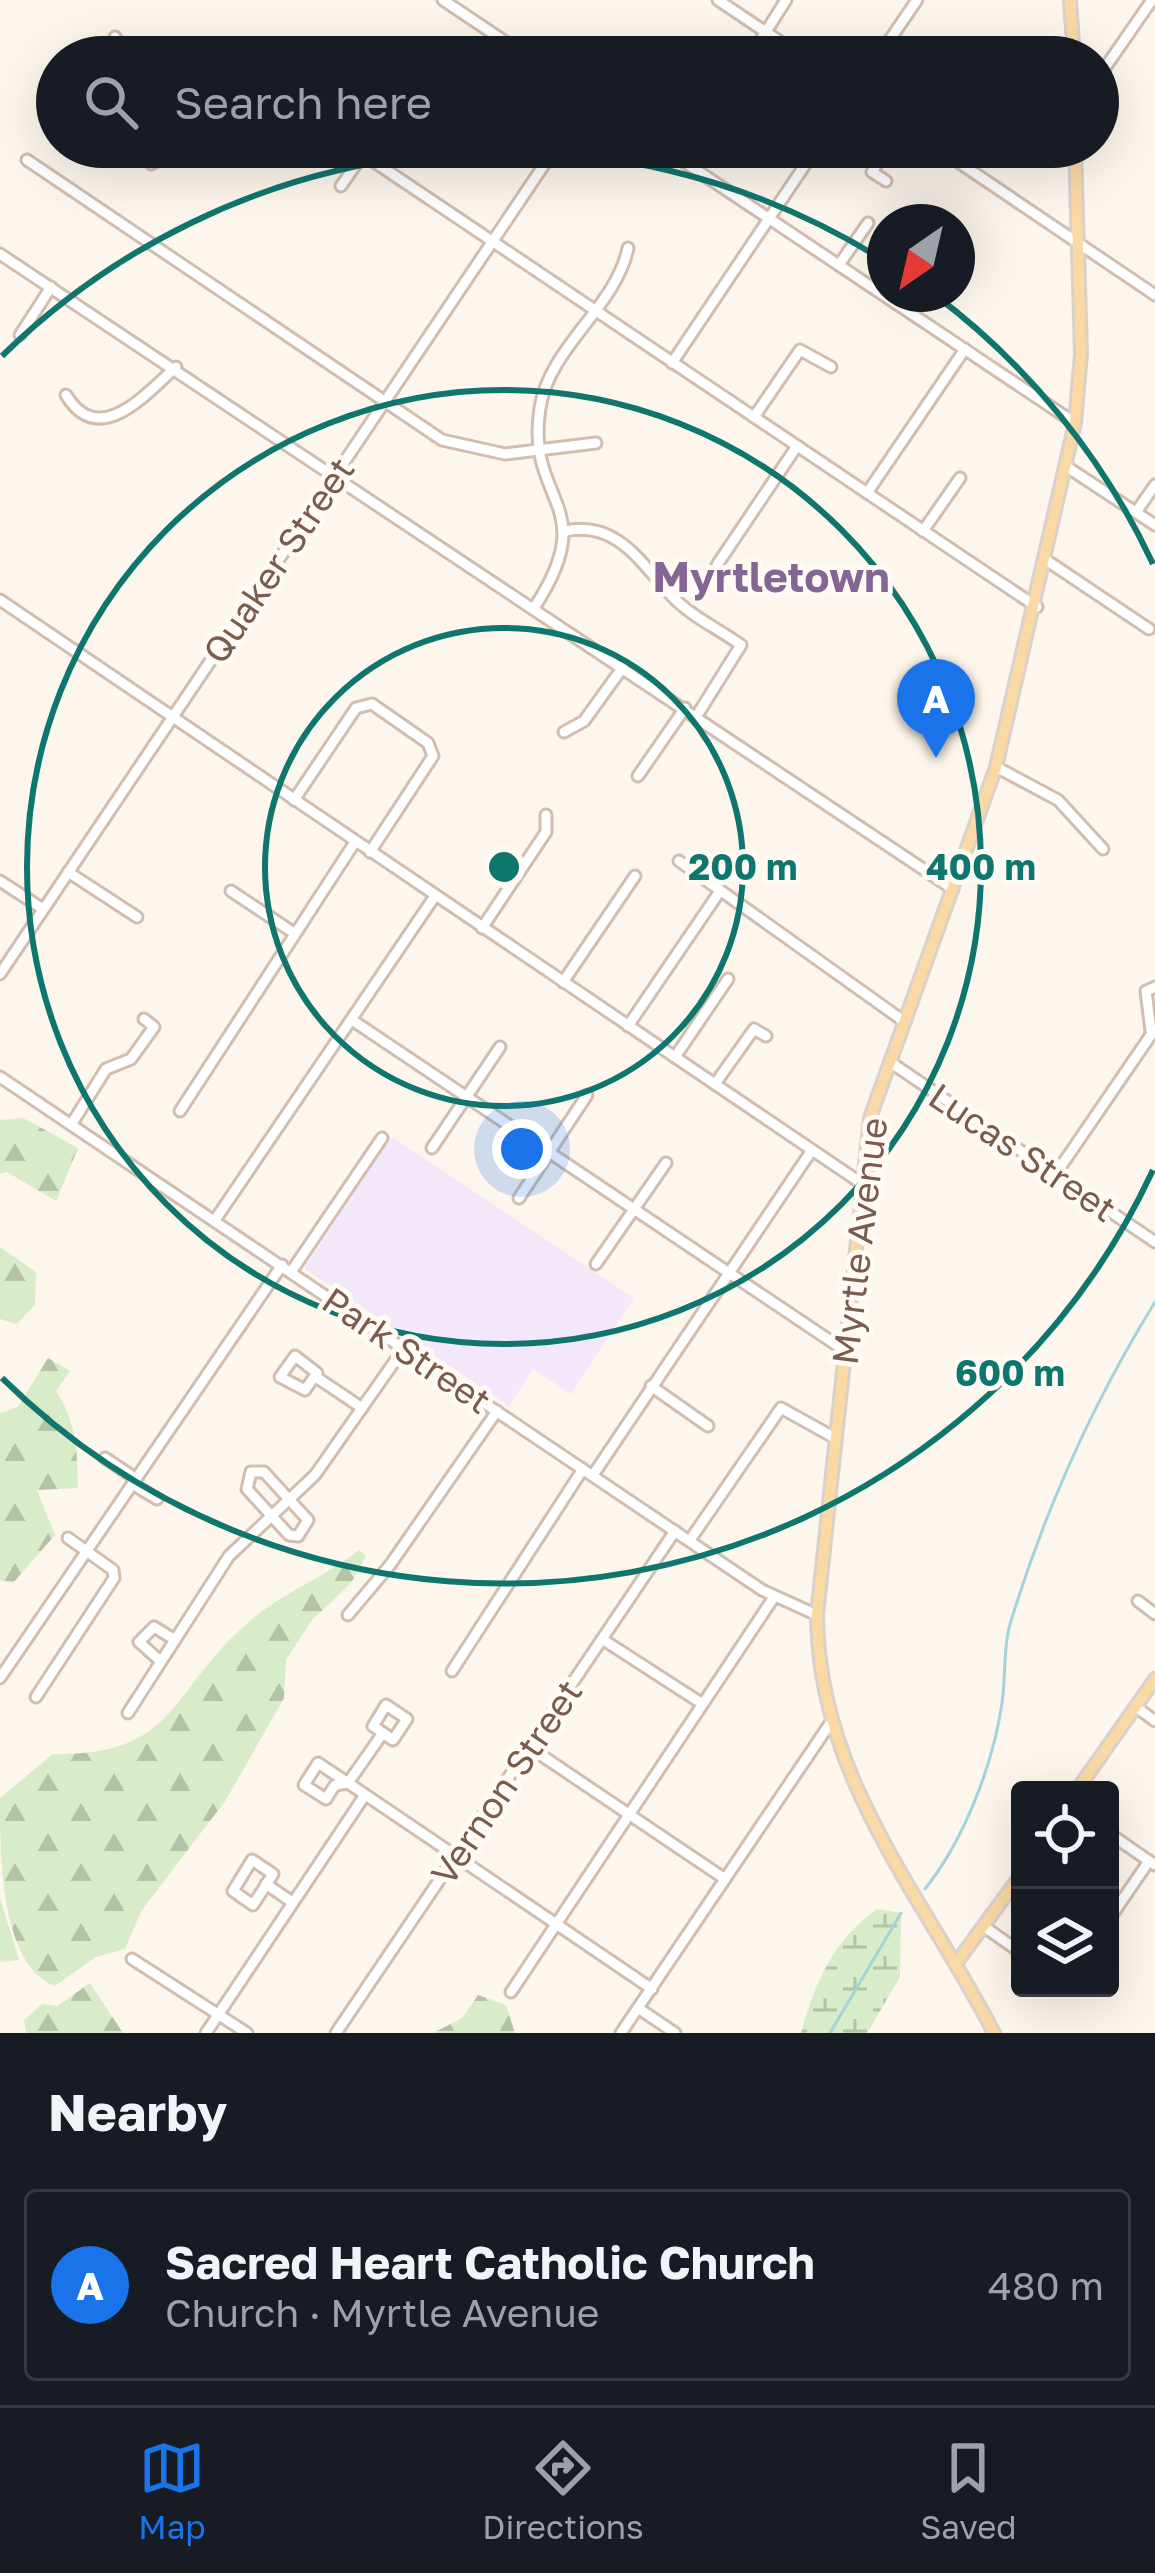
<!DOCTYPE html>
<meta charset="utf-8">
<style>
:root{--surface:#171b24;--page:#242831;--text:#f1f3f6;--muted:#9ea1a6;--line:#363941;--accent:#1a73e8}
body{margin:0;font-family:"Golos Text",sans-serif;background:var(--page);color:var(--text)}
.controls{position:absolute;right:36px;bottom:36px;display:grid;overflow:hidden;border-radius:12px;box-shadow:0 12px 48px #0002}
.controls button{width:108px;height:108px;display:grid;place-items:center;padding:0;border:0;border-bottom:3px solid var(--line);background:var(--surface);color:var(--text);font:60px sans-serif}
.compass{position:absolute;left:867px;top:204px;width:108px;height:108px;border-radius:50%;background:var(--surface);box-shadow:0 12px 48px #0002;rotate:214deg}
.you{position:absolute;left:522px;top:1149px;width:42px;height:42px;margin:-30px;border:9px solid #fff;border-radius:50%;background:#1a73e8;box-shadow:0 0 0 18px #1a73e833}
.badge{display:grid;place-items:center;width:78px;height:78px;border-radius:50%;background:var(--accent);color:#fff;font-size:39px;font-weight:700}
.pin{position:absolute;translate:-50% -99px;filter:drop-shadow(0 3px 6px #0008)}
.pin::after{content:'';position:absolute;top:63px;width:42px;height:36px;background:inherit;clip-path:polygon(0 0,100% 0,50% 100%)}
.list{margin:0;padding:0;list-style:none}
h2{display:flex;justify-content:space-between;align-items:center;height:156px;margin:0;padding:0 48px;font-size:51px}
h2 small{font-size:39px;font-weight:400;color:var(--muted)}
.list li{display:grid;grid-template-columns:78px 1fr auto;gap:36px;align-items:center;box-sizing:border-box;height:192px;margin:0 24px 24px;padding:0 24px;border:3px solid var(--line);border-radius:12px}
.list b{display:block;font-size:45px;white-space:nowrap}
.list p{margin:0;font-size:39px;white-space:nowrap;color:var(--muted)}
.list em{font-size:39px;font-style:normal;color:var(--muted)}
.icon{flex:none;width:66px;height:66px;fill:none;stroke:currentColor;stroke-width:2;stroke-linecap:round;stroke-linejoin:round}
.map{position:relative;flex:none;width:1155px;height:2033px;overflow:hidden}
.search{position:absolute;background:var(--surface);box-shadow:0 12px 48px #0002;left:36px;right:36px;top:36px;height:132px;display:flex;align-items:center;gap:30px;box-sizing:border-box;padding:0 42px;border-radius:66px;color:var(--muted);font-size:45px}
.sheet{height:372px;background:var(--surface)}
nav{display:flex;justify-content:space-around;align-items:center;box-sizing:border-box;height:168px;border-top:3px solid var(--line);background:var(--surface);font-size:33px;color:var(--muted)}
nav a{display:grid;justify-items:center;gap:6px}
nav .on{color:var(--accent)}
.map>svg:first-child{display:block}
</style>
<div class="map">
<svg width="1155" height="2033" viewBox="0 0 1155 2033">
<defs>
<pattern id="forest-firs" width="22" height="20" patternUnits="userSpaceOnUse" patternTransform="scale(3)"><rect width="22" height="20" fill="#d8ecc9"/><path d="M5 1l3.5 6h-7zM16 11l3.5 6h-7z" fill="#b4c2a5"/></pattern>
<pattern id="wetland-marsh" width="20" height="14" patternUnits="userSpaceOnUse" patternTransform="scale(3)"><rect width="20" height="14" fill="#d8ecc9"/><path d="M1 5h8M5 5V1M11 12h8M15 12V8" fill="none" stroke="#b4c2a5"/></pattern>
</defs>
<rect width="100%" height="100%" fill="#fdf6ec"/>
<path fill="#f3e8fa" d="M 392,1137 L 634,1298 L 571,1394 L 533,1369 L 509,1406 L 304,1268 Z"/>
<path fill="#d8ecc9" d="M 0,1898 L 19,1960 L 0,1962 Z"/>
<g fill="url(#forest-firs)">
<path d="M 23,1118 L 78,1148 L 56,1201 L 7,1172 L 0,1174 L 0,1120 Z"/>
<path d="M 0,1247 L 36,1272 L 35,1305 L 17,1324 L 0,1319 Z"/>
<path d="M 48,1358 L 70,1371 L 56,1391 C 77,1423 77,1451 78,1488 L 37,1490 L 55,1535 L 13,1583 L 0,1580 L 0,1413 L 18,1407 Z"/>
<path d="M 359,1550 L 366,1556 L 351,1583 L 312,1620 L 286,1660 L 284,1698 L 226,1800 L 142,1910 L 125,1949 L 96,1957 L 55,1986 C 0,1965 0,1854 0,1798 L 53,1754 C 175,1756 169,1694 243,1627 C 278,1594 321,1580 359,1550 Z"/>
<path d="M 90,1983 L 123,2033 L 26,2033 L 24,2020 L 42,2004 L 57,2006 Z"/>
<path d="M 478,1995 L 506,2005 L 515,2033 L 433,2033 L 462,2018 Z"/>
</g>
<path fill="url(#wetland-marsh)" d="M 877,1909 L 901,1913 L 900,1977 L 867,2033 L 801,2033 C 814,1984 834,1939 877,1909 Z"/>
<g fill="none" stroke-linecap="round" stroke-linejoin="round">
<g stroke="#a5d3da" stroke-width="3">
<path d="M 925,1889 C 964,1840 993,1765 1002,1703 C 1006,1676 1003,1646 1011,1621 C 1045,1510 1094,1401 1155,1302"/>
<path d="M 830,2033 L 901,1913"/>
</g>
<defs>
<g id="minor">
<path d="M 443,0 L 528,57"/>
<path d="M 718,0 L 803,57"/>
<path d="M 115,37 L 129,57"/>
<path d="M 750,57 L 786,0"/>
<path d="M 878,57 L 917,0"/>
<path d="M 1098,78 L 1152,0"/>
<path d="M 150,147 L 151,164 L 161,159 L 160,147"/>
<path d="M 352,147 L 1037,607"/>
<path d="M 662,147 L 1075,423"/>
<path d="M 936,147 L 1155,295"/>
<path d="M 27,160 L 442,440 L 505,454 L 596,443"/>
<path d="M 886,181 L 872,172 L 888,147"/>
<path d="M 341,186 L 363,154"/>
<path d="M 0,254 L 953,889"/>
<path d="M 839,265 L 868,223"/>
<path d="M 20,335 L 51,287"/>
<path d="M 672,363 L 817,147"/>
<path d="M 66,395 C 99,449 145,395 176,367"/>
<path d="M 754,417 L 800,350 L 831,367"/>
<path d="M 1067,467 L 1155,525"/>
<path d="M 867,493 L 965,349"/>
<path d="M 1136,512 L 1155,485"/>
<path d="M 565,531 C 618,520 642,565 672,596 C 690,616 719,629 741,645 L 696,717"/>
<path d="M 923,531 L 960,478"/>
<path d="M 1046,560 L 1149,629"/>
<path d="M 717,565 L 797,446"/>
<path d="M 0,600 L 861,1183"/>
<path d="M 534,608 C 603,503 525,504 540,408 C 549,347 616,307 628,248"/>
<path d="M 564,732 L 584,721 L 623,667"/>
<path d="M 996,767 L 1058,800 L 1103,849"/>
<path d="M 638,776 L 685,708"/>
<path d="M 294,800 L 356,708 L 372,704 L 428,743 L 433,756 L 370,852"/>
<path d="M 679,861 L 905,1022"/>
<path d="M 68,872 L 137,917"/>
<path d="M 0,881 L 43,909"/>
<path d="M 231,891 L 294,933"/>
<path d="M 482,928 L 546,832 L 546,815"/>
<path d="M 0,974 L 556,147"/>
<path d="M 563,982 L 635,876"/>
<path d="M 352,1020 L 844,1350"/>
<path d="M 628,1026 L 720,891"/>
<path d="M 1151,1031 L 1146,991 L 1155,987"/>
<path d="M 675,1057 L 728,979"/>
<path d="M 890,1062 L 1155,1242"/>
<path d="M 0,1077 L 762,1590 L 817,1615"/>
<path d="M 715,1084 L 754,1029 L 766,1036"/>
<path d="M 180,1111 L 355,842"/>
<path d="M 71,1125 L 106,1069 L 131,1059 L 154,1027 L 144,1019"/>
<path d="M 432,1148 L 500,1047"/>
<path d="M 1055,1175 L 1155,1029"/>
<path d="M 519,1198 L 587,1095"/>
<path d="M 215,1220 L 435,896"/>
<path d="M 596,1264 L 666,1163"/>
<path d="M 291,1272 L 382,1138"/>
<path d="M 295,1356 L 317,1373 L 305,1390 L 280,1377 Z"/>
<path d="M 316,1377 L 362,1408"/>
<path d="M 651,1386 L 708,1426"/>
<path d="M 105,1458 L 135,1478"/>
<path d="M 251,1472 L 264,1472 L 308,1520 L 298,1536 L 289,1535 L 247,1489 Z"/>
<path d="M 593,1475 L 812,1150"/>
<path d="M 132,1484 L 157,1499"/>
<path d="M 690,1540 L 781,1408 L 835,1438"/>
<path d="M 1138,1601 L 1155,1614"/>
<path d="M 348,1615 L 390,1565 L 497,1411"/>
<path d="M 602,1639 L 701,1703"/>
<path d="M 158,1659 L 139,1642 L 154,1627 L 172,1638"/>
<path d="M 452,1671 L 583,1469"/>
<path d="M 0,1678 L 282,1265"/>
<path d="M 36,1697 L 114,1578 L 113,1570 L 68,1538"/>
<path d="M 386,1705 L 407,1719 L 393,1740 L 373,1726 Z"/>
<path d="M 1136,1707 L 1155,1721"/>
<path d="M 128,1713 L 229,1556 L 315,1475 L 404,1348"/>
<path d="M 383,1733 L 348,1783 L 652,1989"/>
<path d="M 529,1747 L 725,1879"/>
<path d="M 318,1763 L 348,1783 L 335,1785 L 326,1799 L 304,1785 Z"/>
<path d="M 1110,1834 L 1155,1865"/>
<path d="M 252,1860 L 273,1874 L 253,1905 L 233,1891 Z"/>
<path d="M 266,1884 L 292,1902"/>
<path d="M 1110,1918 L 1149,1861"/>
<path d="M 986,1928 L 1020,1952"/>
<path d="M 132,1959 L 247,2033"/>
<path d="M 511,1992 L 774,1597"/>
<path d="M 638,2008 L 675,2033"/>
<path d="M 206,2033 L 365,1795"/>
<path d="M 336,2033 L 675,1531"/>
<path d="M 621,2033 L 829,1725"/>
</g>
<g id="major">
<path d="M 1070,0 L 1074,57"/>
<path d="M 1077,1790 L 1155,1679"/>
<path d="M 957,1962 L 1020,1876"/>
<path d="M 994,2033 C 922,1894 818,1778 817,1615 L 870,1118 L 996,767 L 1075,423 L 1081,354 L 1075,147"/>
</g>
</defs>
<use href="#minor" stroke="#d1beb0" stroke-width="15"/>
<use href="#major" stroke="#dad1cd" stroke-width="16"/>
<use href="#minor" stroke="#fff" stroke-width="9"/>
<use href="#major" stroke="#fbd9a5" stroke-width="10"/>
</g>
<g fill="none" stroke="#0f766e" stroke-width="6">
<circle cx="504" cy="867" r="239"/>
<circle cx="504" cy="867" r="477"/>
<path d="M1153 1170A716 716 0 0 1 2 1378M2 356A716 716 0 0 1 883 260M935 295A716 716 0 0 1 1153 564"/>
</g>
<g text-anchor="middle" dominant-baseline="central" stroke-width="10" stroke-linejoin="round" paint-order="stroke">
<g font-size="36" fill="#7a5c4d" stroke="#fffaf3">
<text transform="translate(278 560) rotate(-56)">Quaker Street</text>
<text transform="translate(1023 1152) rotate(34)">Lucas Street</text>
<text transform="translate(859 1241) rotate(-83)">Myrtle Avenue</text>
<text transform="translate(407 1350) rotate(34)">Park Street</text>
<text transform="translate(506 1782) rotate(-56)">Vernon Street</text>
</g>
<g font-size="42" font-weight="bold" fill="#846695" stroke="#fffaf3">
<text x="771" y="576">Myrtletown</text>
</g>
</g>
<circle cx="504" cy="867" r="18" fill="#0f766e" stroke="#fffaf3" stroke-width="6"/>
<g font-size="36" text-anchor="middle" font-weight="bold" fill="#0f766e" stroke="#fffaf3" stroke-width="10" stroke-linejoin="round" paint-order="stroke">
<text x="743" y="880">200 m</text>
<text x="981" y="880">400 m</text>
<text x="1010" y="1386">600 m</text>
</g>
</svg>
<div class="controls">
<button><svg class="icon" aria-label="locate" viewBox="0 0 24 24"><circle cx="12" cy="12" r="6"/><path d="M12 2v4M12 18v4M2 12h4M18 12h4"/></svg></button>
<button><svg class="icon" aria-label="layers" viewBox="0 0 24 24"><path d="M12 4l9 5-9 5-9-5zM3 14l9 5 9-5"/></svg></button>
</div>
<svg class="compass" viewBox="-18 -18 36 36"><path d="M0-13l5 13h-10z" fill="#e53935"/><path d="M0 13l5-13h-10z" fill="#9ea1a6"/></svg>
<div class="you"></div>
<div class="pin badge" style="left:936px;top:758px">A</div>
<div class="search"><svg class="icon" aria-label="search" viewBox="0 0 24 24"><circle cx="10" cy="10" r="6"/><path d="M15 15l6 6"/></svg>Search here</div>
</div>
<section class="sheet">
<h2>Nearby<small></small></h2>
<ul class="list">
<li><span class="badge">A</span><div><b>Sacred Heart Catholic Church</b><p>Church · Myrtle Avenue</p></div><em>480 m</em></li>
</ul>
</section>
<nav>
<a class="on"><svg class="icon" aria-label="map" viewBox="0 0 24 24"><path d="M3 6l6-2 6 2 6-2v14l-6 2-6-2-6 2zM9 4v14M15 6v14"/></svg>Map</a>
<a><svg class="icon" aria-label="directions" viewBox="0 0 24 24"><path d="M12 3l9 9-9 9-9-9zM9 14v-3h6M13 9l2 2-2 2"/></svg>Directions</a>
<a><svg class="icon" aria-label="saved" viewBox="0 0 24 24"><path d="M7 4h10v16l-5-4-5 4z"/></svg>Saved</a>
</nav>
